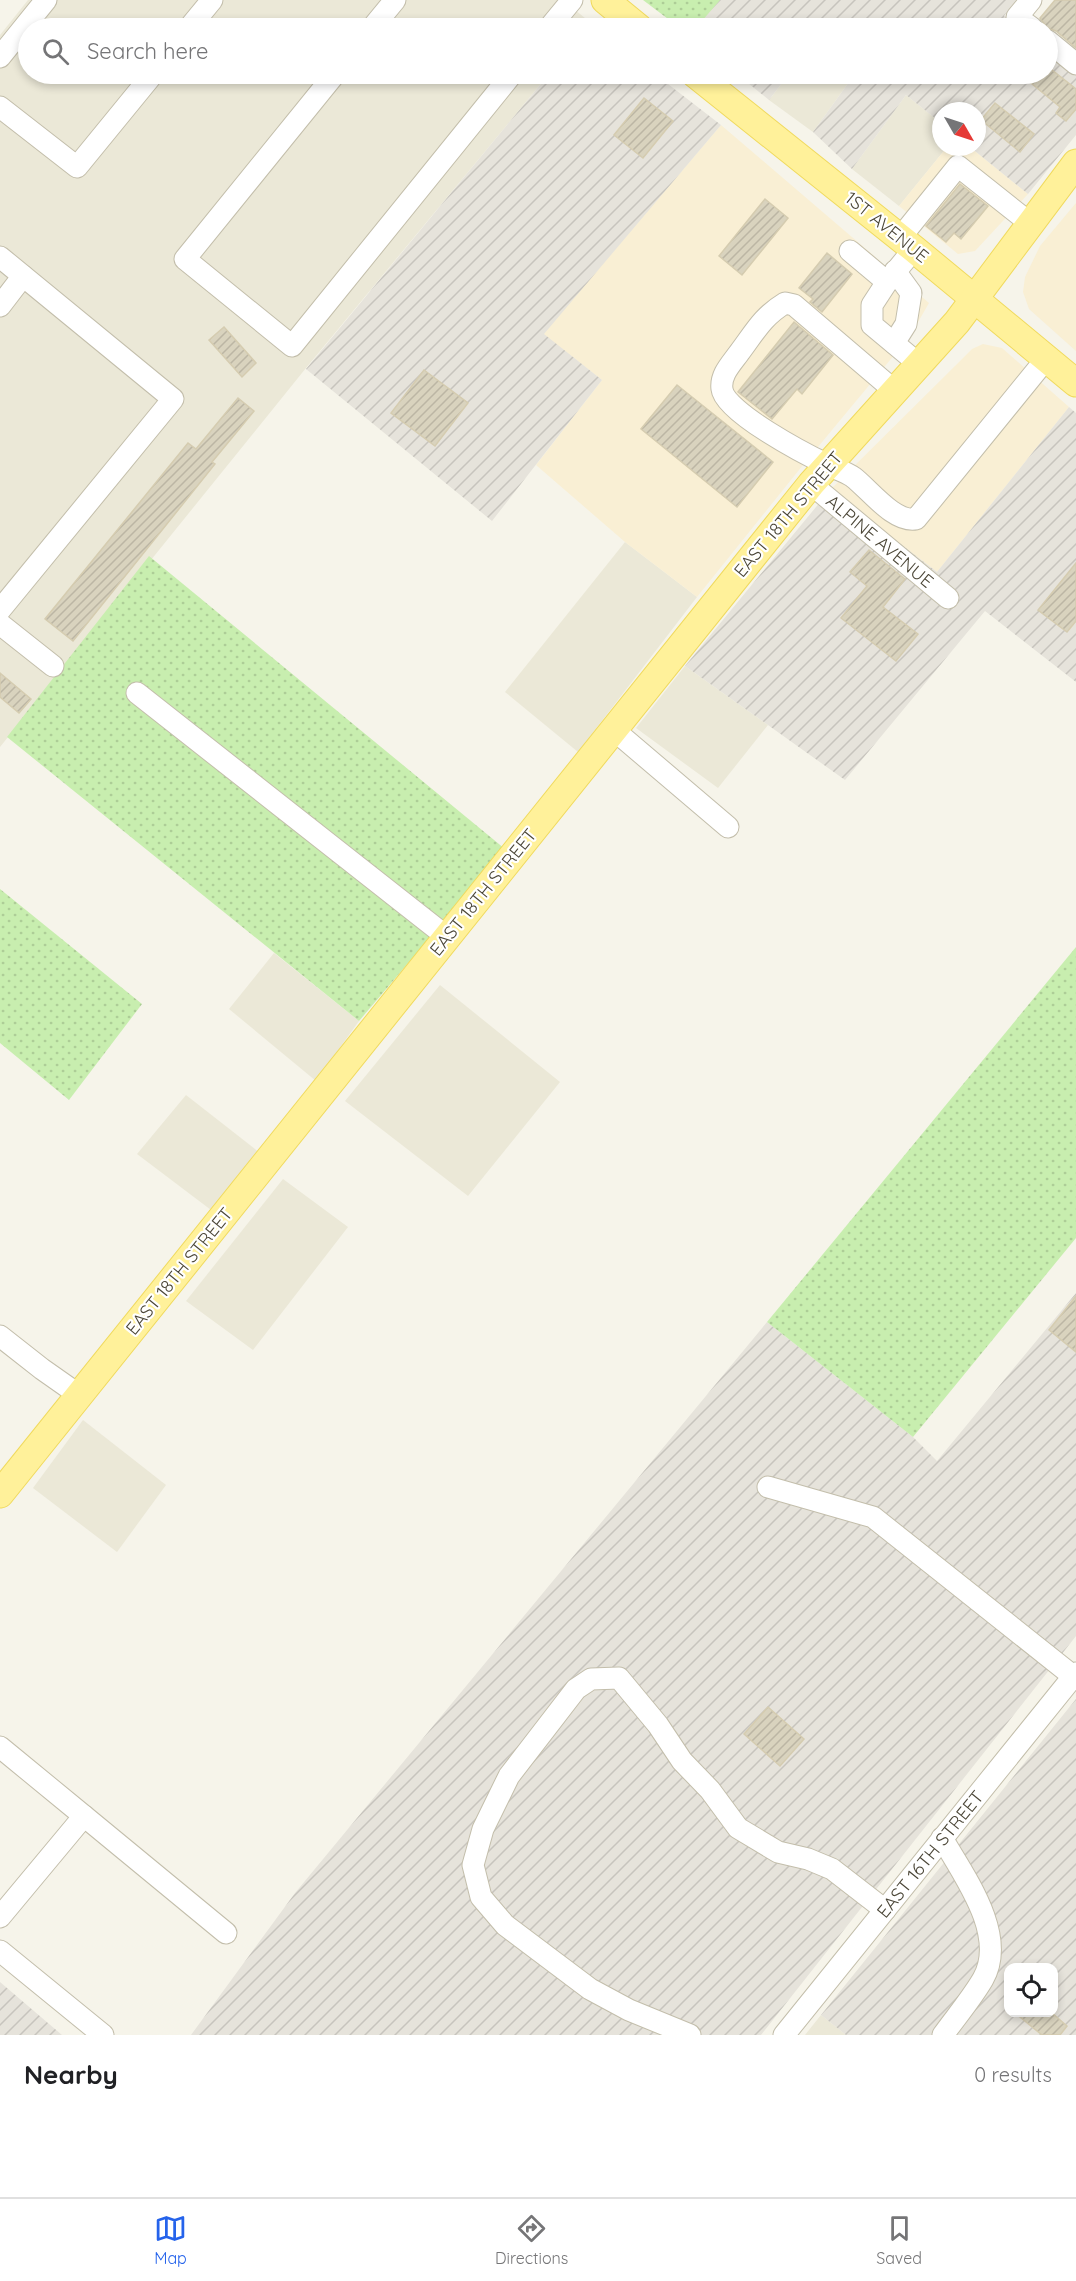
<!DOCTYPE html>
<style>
:root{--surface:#fff;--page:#f2f2f2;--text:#202124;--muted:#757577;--line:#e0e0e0;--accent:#2563eb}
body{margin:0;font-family:Quicksand,sans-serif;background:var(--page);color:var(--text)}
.controls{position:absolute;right:18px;bottom:18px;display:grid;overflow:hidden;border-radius:12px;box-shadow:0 3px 9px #0003}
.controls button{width:54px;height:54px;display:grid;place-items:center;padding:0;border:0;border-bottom:2px solid var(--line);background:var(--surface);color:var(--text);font:30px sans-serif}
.compass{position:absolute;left:932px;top:102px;width:54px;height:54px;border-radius:50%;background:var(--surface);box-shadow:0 3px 9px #0003;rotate:129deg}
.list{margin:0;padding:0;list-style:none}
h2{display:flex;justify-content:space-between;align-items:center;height:78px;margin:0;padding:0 24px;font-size:26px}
h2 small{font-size:20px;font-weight:400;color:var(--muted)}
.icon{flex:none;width:33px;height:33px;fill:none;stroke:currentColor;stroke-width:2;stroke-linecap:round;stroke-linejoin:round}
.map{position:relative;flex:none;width:1076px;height:2035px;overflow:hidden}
.search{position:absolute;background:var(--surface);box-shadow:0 3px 9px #0003;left:18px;right:18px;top:18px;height:66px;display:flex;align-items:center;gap:15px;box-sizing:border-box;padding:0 21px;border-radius:33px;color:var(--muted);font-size:22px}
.sheet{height:162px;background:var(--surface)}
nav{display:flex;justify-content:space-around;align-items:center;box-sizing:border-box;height:84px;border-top:2px solid var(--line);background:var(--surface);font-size:16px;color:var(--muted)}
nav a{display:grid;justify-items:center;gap:3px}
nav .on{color:var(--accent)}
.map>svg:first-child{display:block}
</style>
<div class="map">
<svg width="1076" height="2035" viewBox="0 0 1076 2035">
<defs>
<pattern id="industrial-furrows" width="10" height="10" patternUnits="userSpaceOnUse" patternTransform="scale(1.5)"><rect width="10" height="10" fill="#e6e3db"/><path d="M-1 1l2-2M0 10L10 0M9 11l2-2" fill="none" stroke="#c7c4bd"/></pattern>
<pattern id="grass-dots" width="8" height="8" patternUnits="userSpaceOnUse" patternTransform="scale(1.5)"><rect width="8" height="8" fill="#c8eeaf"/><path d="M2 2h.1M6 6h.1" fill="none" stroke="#adcd97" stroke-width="1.8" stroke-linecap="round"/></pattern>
<pattern id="building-hatch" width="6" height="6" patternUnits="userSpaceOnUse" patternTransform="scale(1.5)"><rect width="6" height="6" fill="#d9d3be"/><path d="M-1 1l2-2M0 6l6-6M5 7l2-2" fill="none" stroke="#bcb6a4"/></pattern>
</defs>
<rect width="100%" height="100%" fill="#f6f4ea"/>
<g fill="#ebe8d7">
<path d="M 28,0 L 563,0 L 591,23 L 587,28 L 28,28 L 28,74 L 549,74 L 306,368 L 0,747 L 0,35 Z"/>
<path d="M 789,74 L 838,74 L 849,82 L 813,132 L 769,100 Z"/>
<path d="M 906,95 L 941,123 L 941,147 L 947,147 L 899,206 L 852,169 Z"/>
<path d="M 625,542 L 697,597 L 578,752 L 505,692 Z"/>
<path d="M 685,666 L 768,725 L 718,788 L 636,728 Z"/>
<path d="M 274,953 L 359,1021 L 316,1081 L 229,1009 Z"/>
<path d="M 440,985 L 560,1082 L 468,1196 L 345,1101 Z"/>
<path d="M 186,1095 L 260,1153 L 215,1213 L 137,1154 Z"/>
<path d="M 283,1179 L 348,1227 L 253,1350 L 186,1301 Z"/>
<path d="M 83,1420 L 166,1485 L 117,1552 L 33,1488 Z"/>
<path d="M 821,2015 L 846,2035 L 805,2035 Z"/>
</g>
<g fill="#f9efd4">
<path d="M 721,125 L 929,303 L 910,336 L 803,465 L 697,597 L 625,542 L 536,465 L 602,380 L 543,334 Z"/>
<path d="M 947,147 L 970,147 L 1028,194 L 975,251 L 958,254 L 899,206 Z"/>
<path d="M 1076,203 L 1076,351 L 1029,309 L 1023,292 L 1025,277 L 1040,246 Z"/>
<path d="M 983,344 L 1002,348 L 1069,407 L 937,572 L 830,490 L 956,365 L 972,349 Z"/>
</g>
<g fill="url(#industrial-furrows)" fill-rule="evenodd">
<path d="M 719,0 L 1016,0 L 1004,16 L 1020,28 L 696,28 Z"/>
<path d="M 1048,51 L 1076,75 L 1076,135 L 1028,194 L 970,147 L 977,147 L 977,111 L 941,111 L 941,123 L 906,95 L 852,169 L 813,132 L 849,82 L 838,74 L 1048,74 Z"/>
<path d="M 549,74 L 655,74 L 721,125 L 544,334 L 602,380 L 492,521 L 306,369 Z"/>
<path d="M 737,74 L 789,74 L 769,100 Z"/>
<path d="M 1069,407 L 1076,413 L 1076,682 L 985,611 L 845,780 L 685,666 L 830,490 L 937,572 Z"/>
<path d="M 1076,1293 L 1076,1636 L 761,2035 L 191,2035 L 295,1893 L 767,1322 L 913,1437 L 937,1461 Z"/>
<path d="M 1076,1699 L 1076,2035 L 846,2035 L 821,2015 ZM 1008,1968 L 1054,1968 L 1054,2012 L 1008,2012 Z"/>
<path d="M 0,1982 L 62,2035 L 0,2035 Z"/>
</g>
<g fill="url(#grass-dots)">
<path d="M 643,0 L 720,0 L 696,28 L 680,28 Z"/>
<path d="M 149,556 L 505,849 L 359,1021 L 7,737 Z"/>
<path d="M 0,889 L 142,1004 L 69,1100 L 0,1043 Z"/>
<path d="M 1076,947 L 1076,1238 L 913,1437 L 767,1322 Z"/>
</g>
<g fill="url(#building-hatch)" stroke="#d5ccb0" stroke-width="1.5">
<path d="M 1055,0 L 1076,0 L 1076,48 L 1056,31 L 1047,28 L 1040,18 Z"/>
<path d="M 1047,66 L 1076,89 L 1076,109 L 1066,121 L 1056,113 L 1060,107 L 1020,74 L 1047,74 Z"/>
<path d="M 644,98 L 673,121 L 643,158 L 614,135 Z"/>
<path d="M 995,103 L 1034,134 L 1020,152 L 981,120 Z"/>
<path d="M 960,184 L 988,206 L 961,239 L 954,233 L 946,242 L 926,226 Z"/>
<path d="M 765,199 L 788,218 L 742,275 L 719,256 Z"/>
<path d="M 827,253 L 852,274 L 822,312 L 810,302 L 813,299 L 799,288 Z"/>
<path d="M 794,322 L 833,355 L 802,394 L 797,389 L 772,419 L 738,392 Z"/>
<path d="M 224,327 L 256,363 L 242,377 L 209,340 Z"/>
<path d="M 424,370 L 468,403 L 435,446 L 391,413 Z"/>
<path d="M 677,385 L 773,462 L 737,507 L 641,429 Z"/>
<path d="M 238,398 L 254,411 L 212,462 L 215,464 L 73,641 L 45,619 L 188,443 L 196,449 Z"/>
<path d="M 869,550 L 905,579 L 883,607 L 918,634 L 896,661 L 841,618 L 867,586 L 850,572 Z"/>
<path d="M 1076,563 L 1076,621 L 1067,632 L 1038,610 Z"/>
<path d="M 0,673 L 31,699 L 19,713 L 0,697 Z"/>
<path d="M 1076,1296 L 1076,1352 L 1049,1330 Z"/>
<path d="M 768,1707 L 804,1739 L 780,1766 L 744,1734 Z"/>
<path d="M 1015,2013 L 1052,2013 L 1067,2026 L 1060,2035 L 1042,2035 Z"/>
</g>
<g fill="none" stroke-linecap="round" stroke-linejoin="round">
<defs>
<g id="minor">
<path d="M 1031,0 L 1017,17 L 1032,28"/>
<path d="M 189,28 L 212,0"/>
<path d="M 372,28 L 395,0"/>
<path d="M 549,28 L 572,0"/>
<path d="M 1048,41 L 1076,64"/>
<path d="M 0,57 L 46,0"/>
<path d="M 335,74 L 185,259 L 292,346 L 512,74"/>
<path d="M 0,107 L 77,167 L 153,74"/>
<path d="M 900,238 L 958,166 L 1031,224"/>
<path d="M 850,251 L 887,282 L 914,249"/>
<path d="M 0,257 L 173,399 L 0,610"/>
<path d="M 887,282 L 872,305 L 872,325 L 920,365"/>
<path d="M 0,306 L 23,276"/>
<path d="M 894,343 L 906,324 L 911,293 L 895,271"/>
<path d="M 896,392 L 794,305 L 785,303 C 762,317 755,332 739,353 C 731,364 720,375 722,389 C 724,412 807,455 828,465 C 836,469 846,472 853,477 C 869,489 894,523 916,519 L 1046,359"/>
<path d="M 811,484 L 948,598"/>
<path d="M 0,624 L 53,666"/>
<path d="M 137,693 L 447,937"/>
<path d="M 614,730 L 728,827"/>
<path d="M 0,1336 L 42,1369 L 79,1395"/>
<path d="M 768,1487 L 873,1517 L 1073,1676"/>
<path d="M 0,1747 L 84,1816"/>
<path d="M 942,1838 C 964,1876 1008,1935 983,1979 C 972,1998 956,2017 943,2035"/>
<path d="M 0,1917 L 84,1816 L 226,1933"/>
<path d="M 0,1951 L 103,2035"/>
<path d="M 690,2035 L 629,2010 L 590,1989 L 505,1925 L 481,1897 L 473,1865 L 483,1829 L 509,1776 L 576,1689 L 591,1679 L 619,1678 L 658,1725 L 682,1761 L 710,1790 L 738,1828 L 778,1852 L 808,1859 L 832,1869 L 885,1910"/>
<path d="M 784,2035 L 1076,1673"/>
</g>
<g id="major">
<path d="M 605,0 L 639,28"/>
<path d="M 695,74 L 914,249 L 1076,383"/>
<path d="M 0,1494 L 811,484 L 957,322 L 1076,163"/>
</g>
</defs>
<use href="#minor" stroke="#c3beab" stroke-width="23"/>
<use href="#major" stroke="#f0da5e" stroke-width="29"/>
<use href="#minor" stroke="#fff" stroke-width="21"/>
<use href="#major" stroke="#fff19a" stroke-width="27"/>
</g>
<g text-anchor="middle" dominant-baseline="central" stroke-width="4.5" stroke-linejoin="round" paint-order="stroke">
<g font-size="18" fill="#4b4637" stroke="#fff">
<text transform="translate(887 227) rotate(39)">1ST AVENUE</text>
<text transform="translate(788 514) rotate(-50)">EAST 18TH STREET</text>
<text transform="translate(880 541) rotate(40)">ALPINE AVENUE</text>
<text transform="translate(483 892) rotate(-51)">EAST 18TH STREET</text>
<text transform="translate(179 1271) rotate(-51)">EAST 18TH STREET</text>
<text transform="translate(930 1854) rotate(-51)">EAST 16TH STREET</text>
</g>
</g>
</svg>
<div class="controls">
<button><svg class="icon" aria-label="locate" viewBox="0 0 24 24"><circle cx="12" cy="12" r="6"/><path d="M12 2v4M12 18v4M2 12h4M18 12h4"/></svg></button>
</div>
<svg class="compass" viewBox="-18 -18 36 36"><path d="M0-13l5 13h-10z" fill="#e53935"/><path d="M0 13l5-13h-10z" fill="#757577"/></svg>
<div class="search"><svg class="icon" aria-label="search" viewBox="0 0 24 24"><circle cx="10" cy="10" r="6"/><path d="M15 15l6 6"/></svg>Search here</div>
</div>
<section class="sheet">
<h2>Nearby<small>0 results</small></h2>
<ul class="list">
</ul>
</section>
<nav>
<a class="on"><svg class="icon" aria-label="map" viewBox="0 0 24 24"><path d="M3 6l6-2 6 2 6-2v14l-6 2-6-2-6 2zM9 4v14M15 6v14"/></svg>Map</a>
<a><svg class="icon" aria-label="directions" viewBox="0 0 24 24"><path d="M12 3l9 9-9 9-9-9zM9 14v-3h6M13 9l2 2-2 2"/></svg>Directions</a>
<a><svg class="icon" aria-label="saved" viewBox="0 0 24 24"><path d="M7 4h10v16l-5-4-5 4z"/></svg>Saved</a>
</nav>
